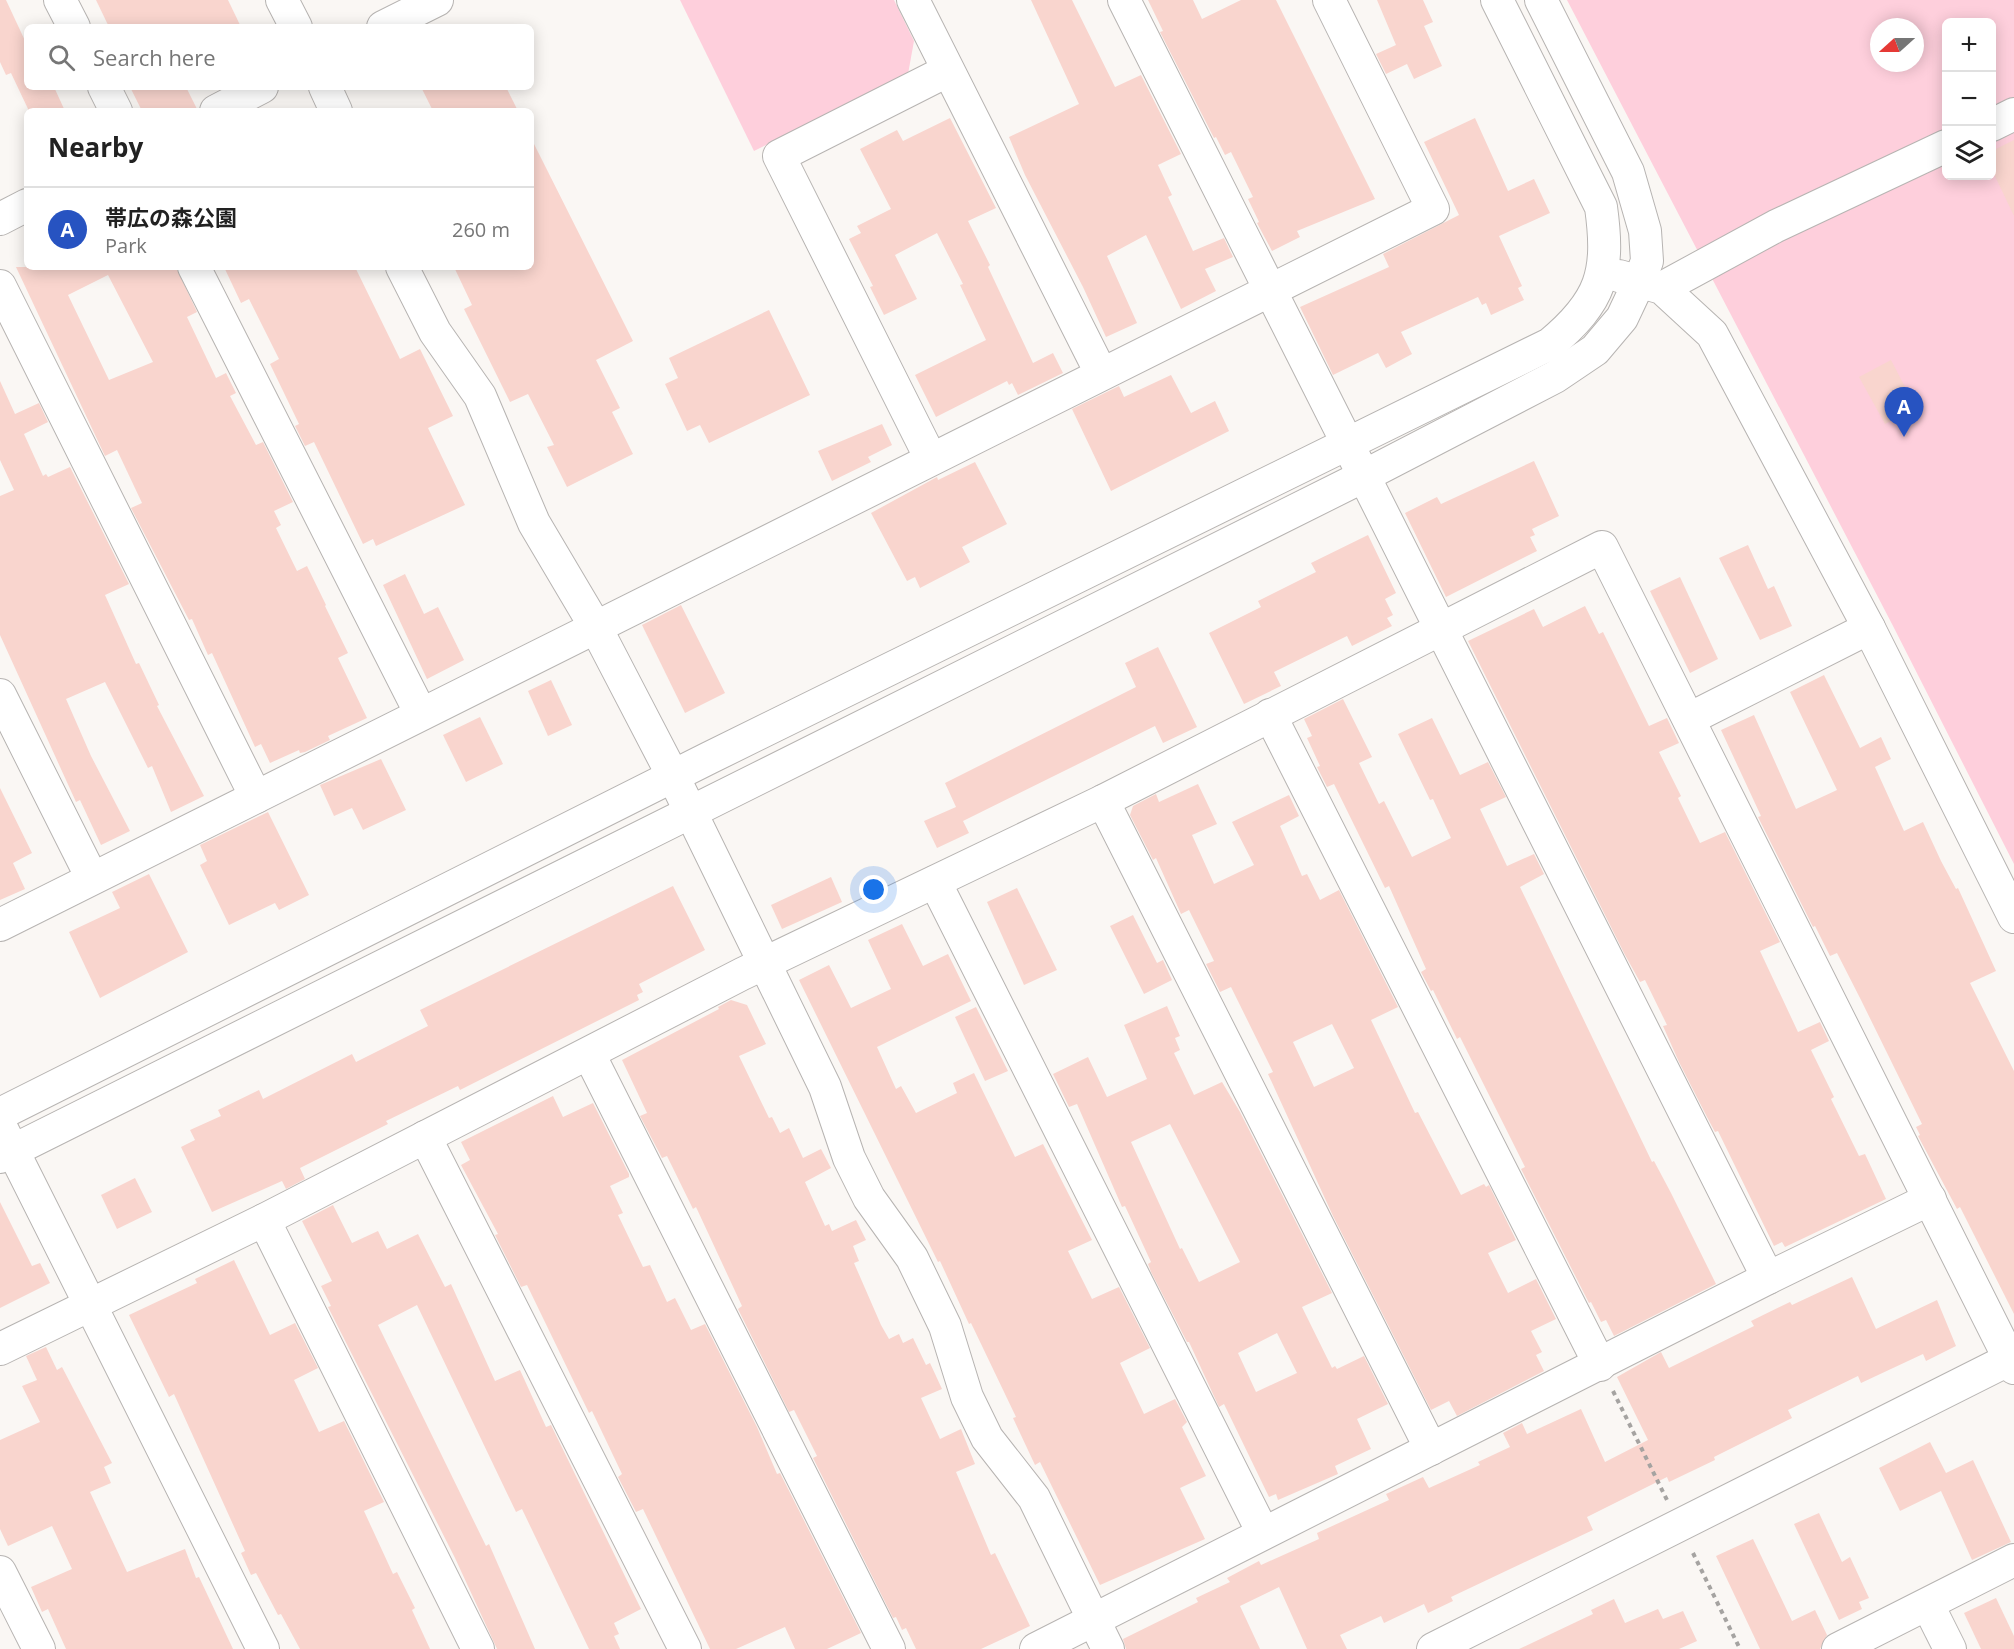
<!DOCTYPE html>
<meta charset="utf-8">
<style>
:root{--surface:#fff;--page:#f2f2f2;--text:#222;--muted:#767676;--line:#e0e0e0;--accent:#2753c1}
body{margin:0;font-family:"Open Sans","Noto Sans JP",sans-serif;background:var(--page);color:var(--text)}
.controls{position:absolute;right:18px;top:18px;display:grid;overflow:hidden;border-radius:9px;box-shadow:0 3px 15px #0003}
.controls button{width:54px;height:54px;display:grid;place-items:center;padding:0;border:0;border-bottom:2px solid var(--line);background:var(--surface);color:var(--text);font:30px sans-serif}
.compass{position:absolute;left:1870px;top:18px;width:54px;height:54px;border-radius:50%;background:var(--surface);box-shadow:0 3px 15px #0003;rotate:249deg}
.you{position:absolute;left:874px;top:890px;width:21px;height:21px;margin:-15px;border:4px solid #fff;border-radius:50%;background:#1a73e8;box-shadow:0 0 0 9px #1a73e833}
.badge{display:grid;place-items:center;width:39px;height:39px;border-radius:50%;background:var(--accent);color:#fff;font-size:20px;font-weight:700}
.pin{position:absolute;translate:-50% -50px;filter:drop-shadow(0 2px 3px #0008)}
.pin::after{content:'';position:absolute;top:32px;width:21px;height:18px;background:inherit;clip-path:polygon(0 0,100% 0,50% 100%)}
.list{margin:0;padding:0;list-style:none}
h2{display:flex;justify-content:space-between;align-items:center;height:78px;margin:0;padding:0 24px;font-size:26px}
h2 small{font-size:20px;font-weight:400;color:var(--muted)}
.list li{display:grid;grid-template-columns:39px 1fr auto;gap:18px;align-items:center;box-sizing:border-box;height:84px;padding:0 24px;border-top:2px solid var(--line)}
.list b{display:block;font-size:22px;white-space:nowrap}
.list p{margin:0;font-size:20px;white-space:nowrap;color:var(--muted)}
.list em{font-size:20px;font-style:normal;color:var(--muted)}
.icon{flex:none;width:33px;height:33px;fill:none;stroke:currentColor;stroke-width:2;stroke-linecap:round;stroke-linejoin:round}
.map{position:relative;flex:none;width:2014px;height:1649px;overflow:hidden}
.search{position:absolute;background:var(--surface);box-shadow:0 3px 15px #0003;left:24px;top:24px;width:510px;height:66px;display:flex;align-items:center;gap:15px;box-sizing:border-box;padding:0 21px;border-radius:9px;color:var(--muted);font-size:22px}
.panel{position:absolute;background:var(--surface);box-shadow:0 3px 15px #0003;left:24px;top:108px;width:510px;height:162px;border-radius:9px}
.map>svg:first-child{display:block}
</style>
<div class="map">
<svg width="2014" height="1649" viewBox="0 0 2014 1649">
<rect width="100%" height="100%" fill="#faf7f4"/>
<g fill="#fecfdc" fill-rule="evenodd">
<path d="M 680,0 L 894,0 L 914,41 L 908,74 L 754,151 Z"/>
<path d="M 1567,0 L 2014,0 L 2014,864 L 1892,624 ZM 1946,22 L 1992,22 L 1992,176 L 1946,176 ZM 1879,27 L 1915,27 L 1915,63 L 1879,63 Z"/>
</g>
<g fill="#f9d5ce" fill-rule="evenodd">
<path d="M 0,0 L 6,0 L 27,45 L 27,87 L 54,87 L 65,111 L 29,111 L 11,73 L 6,75 L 0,62 Z"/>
<path d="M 96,0 L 228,0 L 241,27 L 109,27 Z"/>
<path d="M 1031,0 L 1072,0 L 1115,87 L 1141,75 L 1181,154 L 1158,165 L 1172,195 L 1168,197 L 1193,251 L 1224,238 L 1233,257 L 1205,269 L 1216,291 L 1181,309 L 1146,235 L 1107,256 L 1137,323 L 1106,337 L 1083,287 L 1025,175 L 1009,137 L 1079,104 Z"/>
<path d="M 1148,0 L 1193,0 L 1202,19 L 1241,0 L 1276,0 L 1375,199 L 1297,231 L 1300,237 L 1272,251 L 1257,223 L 1259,222 L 1248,199 L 1253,197 L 1231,152 L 1225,155 L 1216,137 L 1214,138 L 1160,32 L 1163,31 Z"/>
<path d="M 1377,0 L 1423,0 L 1433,22 L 1424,26 L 1442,66 L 1414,79 L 1407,64 L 1386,74 L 1376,54 L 1396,45 Z"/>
<path d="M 130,87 L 186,87 L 198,111 L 142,111 Z"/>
<path d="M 421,87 L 506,87 L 518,111 L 433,111 Z"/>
<path d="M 950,118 L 996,208 L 968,221 L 990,265 L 988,267 L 1033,363 L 1053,353 L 1063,373 L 1018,395 L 1012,383 L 1009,385 L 1007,381 L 936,417 L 915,375 L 986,340 L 960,285 L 963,284 L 937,233 L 895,255 L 917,299 L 884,315 L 870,287 L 873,286 L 849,239 L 861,233 L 857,226 L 891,209 L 860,149 L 897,130 L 903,141 Z"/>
<path d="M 1475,118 L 1508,191 L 1534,179 L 1550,213 L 1499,236 L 1522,286 L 1518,288 L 1524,300 L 1491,315 L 1486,303 L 1482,305 L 1478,297 L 1401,332 L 1412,354 L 1386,368 L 1378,353 L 1333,375 L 1300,307 L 1389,267 L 1383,254 L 1459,215 L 1424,142 Z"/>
<path d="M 531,138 L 633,341 L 596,360 L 620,408 L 612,412 L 633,454 L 567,487 L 547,447 L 554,445 L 528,394 L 510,402 L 464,309 L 472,305 L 454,267 L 531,267 Z"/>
<path d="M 2014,140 L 2014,216 L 1992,170 L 1992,151 Z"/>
<path d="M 16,267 L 176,267 L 197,312 L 187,317 L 216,378 L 226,373 L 236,393 L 230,396 L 256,445 L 263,442 L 293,502 L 274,511 L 281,525 L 276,528 L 297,571 L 307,566 L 326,605 L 325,606 L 348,653 L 338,658 L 367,718 L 328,736 L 330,740 L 305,752 L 300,753 L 299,750 L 270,763 L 261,744 L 255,747 L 212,653 L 208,655 L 192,619 L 189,620 L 131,508 L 142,503 L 117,450 L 105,456 ZM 108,275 L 153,362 L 109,380 L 68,295 Z"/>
<path d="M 224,267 L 355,267 L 400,359 L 420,349 L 453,416 L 428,428 L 465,505 L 376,546 L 373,539 L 363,544 L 314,442 L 305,446 L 295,426 L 299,424 L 270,364 L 279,359 L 249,299 L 241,303 Z"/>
<path d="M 769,310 L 810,395 L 709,443 L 700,425 L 687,431 L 665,384 L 678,378 L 669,358 Z"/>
<path d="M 1891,360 L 1916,408 L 1885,424 L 1859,377 Z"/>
<path d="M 1171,375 L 1191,413 L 1215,401 L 1229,431 L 1111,491 L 1072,409 L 1119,386 L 1124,397 Z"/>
<path d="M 0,381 L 15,414 L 39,403 L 48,422 L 24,434 L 43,476 L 46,474 L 48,477 L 70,467 L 129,584 L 105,595 L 136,664 L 139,663 L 159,705 L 157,706 L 204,796 L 171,812 L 152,766 L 148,768 L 105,682 L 66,699 L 91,756 L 130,831 L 101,845 L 80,800 L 76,802 L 0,635 L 0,496 L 14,490 L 0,460 Z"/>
<path d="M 882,424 L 892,445 L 868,457 L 871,462 L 832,481 L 818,451 Z"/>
<path d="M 1534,461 L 1559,516 L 1532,529 L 1535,535 L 1530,537 L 1537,551 L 1446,597 L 1405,513 L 1437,497 L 1441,504 Z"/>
<path d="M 975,462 L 1007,524 L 962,547 L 970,562 L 920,588 L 915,577 L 907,581 L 871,513 L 937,477 L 938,480 Z"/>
<path d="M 1368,535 L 1396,593 L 1385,599 L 1393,615 L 1387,618 L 1392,626 L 1352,646 L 1347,636 L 1274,672 L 1281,686 L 1244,704 L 1209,633 L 1261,607 L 1258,601 L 1316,572 L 1311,563 Z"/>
<path d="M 1748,545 L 1768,589 L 1774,586 L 1792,626 L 1760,640 L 1719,558 Z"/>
<path d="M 405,574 L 424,614 L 438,607 L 464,660 L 427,679 L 383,585 Z"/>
<path d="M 1680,577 L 1718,659 L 1690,673 L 1650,591 Z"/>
<path d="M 681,605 L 725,693 L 685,713 L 642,625 Z"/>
<path d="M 1585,606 L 1599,634 L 1603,632 L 1649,726 L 1667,718 L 1679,743 L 1659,752 L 1681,796 L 1678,798 L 1700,843 L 1725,832 L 1780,942 L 1760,951 L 1798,1032 L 1820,1022 L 1829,1041 L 1811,1050 L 1834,1097 L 1831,1099 L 1859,1156 L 1865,1154 L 1886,1199 L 1785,1247 L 1782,1242 L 1774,1246 L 1718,1131 L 1715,1132 L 1707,1117 L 1679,1062 L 1663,1026 L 1667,1025 L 1645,980 L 1640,982 L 1624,953 L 1468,641 L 1534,609 L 1543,627 Z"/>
<path d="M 1158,647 L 1197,727 L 1163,743 L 1155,726 L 963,821 L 969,833 L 937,848 L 924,821 L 956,807 L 945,783 L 1136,687 L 1125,663 Z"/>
<path d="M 1824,675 L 1860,748 L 1881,737 L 1891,759 L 1875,767 L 1904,831 L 1923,822 L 1941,861 L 1956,889 L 1958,888 L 1996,971 L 1970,983 L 2014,1071 L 2014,1314 L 1960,1207 L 1957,1209 L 1918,1136 L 1920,1135 L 1916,1127 L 1922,1124 L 1861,1000 L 1837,953 L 1830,956 L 1815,926 L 1813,927 L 1758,817 L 1761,816 L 1721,730 L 1754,715 L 1796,809 L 1837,790 L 1790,692 Z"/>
<path d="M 551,680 L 572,725 L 548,736 L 528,691 Z"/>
<path d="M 1343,699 L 1372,757 L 1359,763 L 1379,804 L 1384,801 L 1412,857 L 1451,838 L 1433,799 L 1430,800 L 1398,734 L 1432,718 L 1460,775 L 1488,762 L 1506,797 L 1480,809 L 1507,866 L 1534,854 L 1544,874 L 1520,887 L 1652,1162 L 1654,1161 L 1671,1193 L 1716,1284 L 1614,1336 L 1606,1320 L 1601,1322 L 1591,1302 L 1589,1303 L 1521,1169 L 1525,1167 L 1460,1037 L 1457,1039 L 1433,990 L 1431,991 L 1421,972 L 1426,969 L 1389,886 L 1385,888 L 1334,784 L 1327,787 L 1317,767 L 1320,766 L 1307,738 L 1312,736 L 1304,719 Z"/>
<path d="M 480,717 L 503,764 L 466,782 L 443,735 Z"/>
<path d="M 381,759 L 406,810 L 363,830 L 352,808 L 334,816 L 320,785 Z"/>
<path d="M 1198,784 L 1217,824 L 1192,835 L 1214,884 L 1254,865 L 1232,822 L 1289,795 L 1299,816 L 1280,826 L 1302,876 L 1307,874 L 1320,900 L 1339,890 L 1398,1007 L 1371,1020 L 1415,1113 L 1418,1112 L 1461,1195 L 1484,1184 L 1486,1187 L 1489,1185 L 1516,1240 L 1488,1253 L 1508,1293 L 1536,1279 L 1556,1319 L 1531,1331 L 1542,1352 L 1536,1355 L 1544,1371 L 1457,1416 L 1449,1401 L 1431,1410 L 1333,1216 L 1268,1074 L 1273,1072 L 1231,987 L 1220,992 L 1206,964 L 1214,961 L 1189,910 L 1181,914 L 1156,858 L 1153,860 L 1130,815 L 1133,806 L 1156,794 L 1159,802 ZM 1332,1024 L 1354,1068 L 1314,1087 L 1293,1042 Z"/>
<path d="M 0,788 L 32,853 L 13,863 L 25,889 L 0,900 Z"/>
<path d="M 268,812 L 309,895 L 279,910 L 275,903 L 229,925 L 200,865 L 207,861 L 200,845 Z"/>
<path d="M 149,874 L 188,952 L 100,998 L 69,932 L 120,908 L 112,892 Z"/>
<path d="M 831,877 L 842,902 L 782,929 L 771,905 Z"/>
<path d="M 673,886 L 705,950 L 639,984 L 643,992 L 637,995 L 639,1000 L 460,1090 L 458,1086 L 386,1121 L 388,1124 L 300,1168 L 305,1179 L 286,1189 L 282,1181 L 212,1212 L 181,1147 L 195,1140 L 190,1130 L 221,1116 L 218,1110 L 259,1090 L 263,1099 L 352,1054 L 356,1062 L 428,1026 L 420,1010 Z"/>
<path d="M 1017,888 L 1057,970 L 1024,985 L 987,902 Z"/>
<path d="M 1133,915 L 1157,963 L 1163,960 L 1172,980 L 1144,994 L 1110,926 Z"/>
<path d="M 902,924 L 923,966 L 948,954 L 971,1001 L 877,1047 L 896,1089 L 901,1086 L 916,1113 L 957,1093 L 953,1083 L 974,1073 L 1015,1157 L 1043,1144 L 1092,1240 L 1068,1251 L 1092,1299 L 1119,1287 L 1150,1348 L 1120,1363 L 1144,1414 L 1175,1399 L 1187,1422 L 1182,1427 L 1206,1476 L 1180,1488 L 1205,1539 L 1100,1585 L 1040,1462 L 1035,1465 L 1013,1418 L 1016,1417 L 971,1323 L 969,1324 L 940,1261 L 938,1262 L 799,980 L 829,965 L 851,1008 L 891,989 L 868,940 Z"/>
<path d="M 731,1000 L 747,1005 L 766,1044 L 739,1056 L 769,1118 L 772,1117 L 780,1133 L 789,1128 L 803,1158 L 821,1149 L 831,1168 L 805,1182 L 825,1226 L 829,1224 L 832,1231 L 856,1220 L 866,1240 L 853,1246 L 859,1261 L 854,1263 L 881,1325 L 889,1339 L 899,1334 L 903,1343 L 913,1338 L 926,1365 L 930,1363 L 942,1389 L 921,1398 L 940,1439 L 961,1429 L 975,1464 L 956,1472 L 991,1555 L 995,1553 L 1030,1626 L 981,1649 L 916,1649 L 906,1628 L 902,1630 L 896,1617 L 893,1618 L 813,1458 L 817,1456 L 794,1410 L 789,1412 L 738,1309 L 742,1306 L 696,1207 L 693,1209 L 667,1156 L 662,1158 L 640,1116 L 647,1113 L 622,1060 L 719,1009 L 718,1007 Z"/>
<path d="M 1167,1006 L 1180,1036 L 1175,1038 L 1180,1050 L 1174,1053 L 1194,1095 L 1222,1082 L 1240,1112 L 1332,1293 L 1302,1307 L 1332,1368 L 1335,1366 L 1337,1369 L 1364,1356 L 1388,1404 L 1357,1419 L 1371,1449 L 1335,1466 L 1338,1474 L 1278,1500 L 1276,1494 L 1269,1497 L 1224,1404 L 1219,1407 L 1189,1342 L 1187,1342 L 1151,1272 L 1148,1264 L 1151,1262 L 1125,1206 L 1122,1207 L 1077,1104 L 1069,1107 L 1053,1074 L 1088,1057 L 1107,1097 L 1147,1079 L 1124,1025 ZM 1170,1124 L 1240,1262 L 1199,1282 L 1182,1248 L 1180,1249 L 1131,1142 ZM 1277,1333 L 1297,1373 L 1256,1392 L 1238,1353 Z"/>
<path d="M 976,1007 L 1008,1071 L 985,1081 L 955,1017 Z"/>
<path d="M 553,1096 L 563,1117 L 593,1103 L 629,1174 L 629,1177 L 610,1186 L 623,1213 L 618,1215 L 643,1267 L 650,1265 L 667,1302 L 675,1298 L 691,1330 L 705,1324 L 757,1427 L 777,1474 L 780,1473 L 861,1633 L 827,1649 L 795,1649 L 785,1627 L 736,1649 L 710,1649 L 643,1509 L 636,1512 L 618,1477 L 622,1474 L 592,1411 L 589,1413 L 527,1285 L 521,1287 L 495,1235 L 498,1234 L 461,1165 L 470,1160 L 461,1142 Z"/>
<path d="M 135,1178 L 152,1212 L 117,1229 L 101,1195 Z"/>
<path d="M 0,1202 L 32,1266 L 40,1263 L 50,1283 L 0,1308 Z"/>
<path d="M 333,1205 L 352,1243 L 378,1231 L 387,1249 L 418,1234 L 445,1287 L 451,1284 L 495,1381 L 520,1370 L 546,1427 L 551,1425 L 641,1609 L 614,1623 L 619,1634 L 614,1636 L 620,1649 L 589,1649 L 522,1509 L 516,1512 L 417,1305 L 378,1325 L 486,1546 L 489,1544 L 535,1649 L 497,1649 L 455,1558 L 328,1307 L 331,1306 L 321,1286 L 332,1281 L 302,1221 Z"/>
<path d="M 234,1260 L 270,1335 L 295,1323 L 318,1368 L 294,1380 L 319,1432 L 344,1421 L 384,1502 L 364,1511 L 393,1574 L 397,1572 L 415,1608 L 412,1610 L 430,1649 L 300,1649 L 281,1614 L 278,1615 L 256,1573 L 251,1575 L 241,1553 L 245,1551 L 174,1394 L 169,1397 L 129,1315 L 197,1283 L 195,1279 Z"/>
<path d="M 1852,1277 L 1876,1329 L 1937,1300 L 1956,1346 L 1926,1361 L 1923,1354 L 1861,1383 L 1858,1376 L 1788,1410 L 1792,1418 L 1714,1457 L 1715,1460 L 1669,1482 L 1667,1477 L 1587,1517 L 1593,1530 L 1451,1597 L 1453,1601 L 1428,1613 L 1424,1604 L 1384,1623 L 1381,1616 L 1340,1635 L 1347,1649 L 1307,1649 L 1279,1587 L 1240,1606 L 1260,1649 L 1126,1649 L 1123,1639 L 1198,1602 L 1196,1598 L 1230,1582 L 1227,1578 L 1259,1561 L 1261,1565 L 1319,1539 L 1317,1533 L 1389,1500 L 1386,1494 L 1423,1477 L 1429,1488 L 1480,1465 L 1478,1462 L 1510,1447 L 1503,1433 L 1522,1423 L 1527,1434 L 1581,1409 L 1605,1462 L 1648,1440 L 1617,1377 L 1661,1352 L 1669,1368 L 1754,1326 L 1751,1321 L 1790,1302 L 1792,1305 Z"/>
<path d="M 46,1347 L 57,1370 L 62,1367 L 112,1463 L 104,1467 L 111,1483 L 90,1492 L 127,1572 L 185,1549 L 196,1578 L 199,1577 L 233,1649 L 66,1649 L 48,1609 L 42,1612 L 31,1587 L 72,1569 L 52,1526 L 8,1546 L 0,1529 L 0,1440 L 40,1422 L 22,1386 L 37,1380 L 26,1356 Z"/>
<path d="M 1930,1442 L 1946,1473 L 1973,1460 L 2011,1542 L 1972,1560 L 1941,1491 L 1900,1511 L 1879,1468 Z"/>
<path d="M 1819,1513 L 1842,1562 L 1850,1557 L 1869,1598 L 1859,1602 L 1862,1609 L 1839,1620 L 1794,1524 Z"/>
<path d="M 1753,1539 L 1792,1621 L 1815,1610 L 1827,1635 L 1820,1649 L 1760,1649 L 1716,1556 Z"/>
<path d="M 1996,1598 L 2014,1636 L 2014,1649 L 1981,1649 L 1964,1613 Z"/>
<path d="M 1614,1599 L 1625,1623 L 1658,1609 L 1663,1619 L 1683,1611 L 1697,1641 L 1679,1649 L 1519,1649 L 1593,1614 L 1591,1610 Z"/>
</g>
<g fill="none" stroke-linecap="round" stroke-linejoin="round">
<defs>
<g id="minor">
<path d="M 60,0 L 74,27"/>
<path d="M 282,0 L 296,27"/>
<path d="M 913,0 L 1101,373"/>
<path d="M 1124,0 L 1768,1278"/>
<path d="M 383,27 L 437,0"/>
<path d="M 104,87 L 116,111"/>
<path d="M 325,87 L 336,111"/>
<path d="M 216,111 L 262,87"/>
<path d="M 1992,125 L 2014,114"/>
<path d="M 0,219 L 27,205"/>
<path d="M 194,267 L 421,714"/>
<path d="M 402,267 L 435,332 L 480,396 L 534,523 L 595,626 L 673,776 L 825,1087 L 849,1158 L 869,1198 L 912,1258 L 945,1326 L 967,1397 L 987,1438 L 1034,1498 L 1108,1649"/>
<path d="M 1619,276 L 1662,288 L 1712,334 L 1869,628 L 2014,917"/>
<path d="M 0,286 L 256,797"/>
<path d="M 1662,288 L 1776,226 L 1946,146"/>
<path d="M 931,459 L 779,156 L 947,71"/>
<path d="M 0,695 L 92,878"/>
<path d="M 1270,715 L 1600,1365"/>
<path d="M 1689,719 L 1869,628"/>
<path d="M 1103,801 L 1431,1449"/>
<path d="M 935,882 L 1263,1533"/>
<path d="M 0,925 L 1433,209 L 1329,0"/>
<path d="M 589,1054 L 889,1649"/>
<path d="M 0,1114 L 709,758 L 1550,344 C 1602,301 1610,272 1601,207 L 1497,0"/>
<path d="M 3,1131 L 263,1649"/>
<path d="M 425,1137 L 685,1649"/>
<path d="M 0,1157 L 1362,477 L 1555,377 L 1595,350 L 1622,318 L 1639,282 L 1647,261 L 1645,231 L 1628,172 L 1541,0"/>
<path d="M 264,1220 L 478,1649"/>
<path d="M 0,1349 L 264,1220 L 742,974 L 1103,801 L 1602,547 L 2014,1368"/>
<path d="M 0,1572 L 39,1649"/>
<path d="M 1928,1605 L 1950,1649"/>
<path d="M 1036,1649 L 1768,1278 L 1930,1199"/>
<path d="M 1433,1649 L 2014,1357"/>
<path d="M 1838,1649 L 2014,1560"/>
</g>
</defs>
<use href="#minor" stroke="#b7b4b2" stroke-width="34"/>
<g stroke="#a5a3a1" stroke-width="4" stroke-dasharray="4.5 4.5" stroke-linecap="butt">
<path d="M 1613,1391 L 1667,1500"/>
<path d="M 1693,1553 L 1740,1649"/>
</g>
<use href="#minor" stroke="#fff" stroke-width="32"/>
</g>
</svg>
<div class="controls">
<button>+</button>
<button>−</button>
<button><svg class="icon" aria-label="layers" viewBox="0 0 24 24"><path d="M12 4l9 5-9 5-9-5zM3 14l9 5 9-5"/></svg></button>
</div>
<svg class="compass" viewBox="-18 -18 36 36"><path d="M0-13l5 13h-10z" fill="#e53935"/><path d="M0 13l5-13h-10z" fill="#767676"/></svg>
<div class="you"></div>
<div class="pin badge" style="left:1904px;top:437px">A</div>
<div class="search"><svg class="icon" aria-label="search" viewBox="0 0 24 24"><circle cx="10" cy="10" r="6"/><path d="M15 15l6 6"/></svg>Search here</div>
<section class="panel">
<h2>Nearby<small></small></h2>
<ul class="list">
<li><span class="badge">A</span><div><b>帯広の森公園</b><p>Park</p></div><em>260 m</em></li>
</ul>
</section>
</div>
